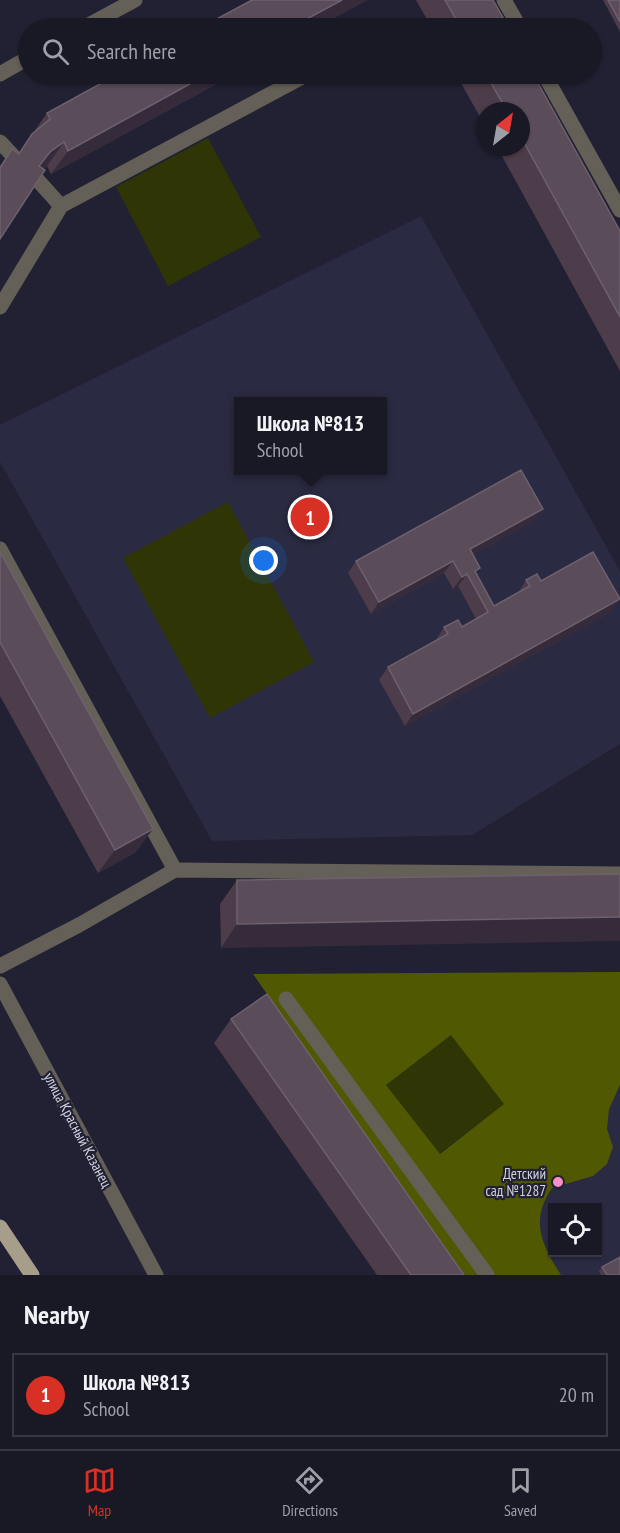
<!DOCTYPE html>
<meta charset="utf-8">
<style>
:root{--surface:#191926;--page:#262632;--text:#f1f3f6;--muted:#9fa0a7;--line:#373843;--accent:#d93025}
body{margin:0;font-family:"PT Sans Narrow",sans-serif;background:var(--page);color:var(--text)}
.controls{position:absolute;right:18px;bottom:18px;display:grid;overflow:hidden;border-radius:0px;box-shadow:0 2px 4px #0004}
.controls button{width:54px;height:54px;display:grid;place-items:center;padding:0;border:0;border-bottom:2px solid var(--line);background:var(--surface);color:var(--text);font:30px sans-serif}
.compass{position:absolute;left:476px;top:102px;width:54px;height:54px;border-radius:50%;background:var(--surface);box-shadow:0 2px 4px #0004;rotate:31deg}
.you{position:absolute;left:264px;top:561px;width:21px;height:21px;margin:-15px;border:4px solid #fff;border-radius:50%;background:#1a73e8;box-shadow:0 0 0 9px #1a73e833}
.badge{display:grid;place-items:center;width:39px;height:39px;border-radius:50%;background:var(--accent);color:#fff;font-size:20px;font-weight:700}
.pin{position:absolute;translate:-50% -50%;border:3px solid #fff;box-shadow:0 2px 6px #0006}
.popup{position:absolute;left:234px;top:397px;width:153px;height:78px;box-sizing:border-box;display:grid;place-content:center;border-radius:0px;background:var(--surface);filter:drop-shadow(0 2px 4px #0005);font-size:20px;white-space:nowrap;color:var(--muted)}
.popup b{font-size:22px;color:var(--text)}
.popup::after{content:'';position:absolute;left:50%;top:100%;margin-left:-12px;border:12px solid transparent;border-top-color:var(--surface)}
.list{margin:0;padding:0;list-style:none}
h2{display:flex;justify-content:space-between;align-items:center;height:78px;margin:0;padding:0 24px;font-size:26px}
h2 small{font-size:20px;font-weight:400;color:var(--muted)}
.list li{display:grid;grid-template-columns:39px 1fr auto;gap:18px;align-items:center;box-sizing:border-box;height:84px;margin:0 12px 12px;padding:0 12px;border:2px solid var(--line);border-radius:0px}
.list b{display:block;font-size:22px;white-space:nowrap}
.list p{margin:0;font-size:20px;white-space:nowrap;color:var(--muted)}
.list em{font-size:20px;font-style:normal;color:var(--muted)}
.icon{flex:none;width:33px;height:33px;fill:none;stroke:currentColor;stroke-width:2;stroke-linecap:round;stroke-linejoin:round}
.map{position:relative;flex:none;width:620px;height:1275px;overflow:hidden}
.search{position:absolute;background:var(--surface);box-shadow:0 2px 4px #0004;left:18px;right:18px;top:18px;height:66px;display:flex;align-items:center;gap:15px;box-sizing:border-box;padding:0 21px;border-radius:33px;color:var(--muted);font-size:22px}
.sheet{height:174px;background:var(--surface)}
nav{display:flex;justify-content:space-around;align-items:center;box-sizing:border-box;height:84px;border-top:2px solid var(--line);background:var(--surface);font-size:16px;color:var(--muted)}
nav a{display:grid;justify-items:center;gap:3px}
nav .on{color:var(--accent)}
.map>svg:first-child{display:block}
</style>
<div class="map">
<svg width="620" height="1275" viewBox="0 0 620 1275">
<rect width="100%" height="100%" fill="#212133"/>
<g fill="#2a2a42" fill-rule="evenodd">
<path d="M 421,216 L 620,571 L 620,744 L 472,835 L 212,841 L 0,462 L 0,425 ZM 238,402 L 382,402 L 382,470 L 238,470 Z"/>
<path d="M 620,1076 L 620,1275 L 551,1275 L 482,1156 ZM 552,1208 L 598,1208 L 598,1252 L 552,1252 Z"/>
</g>
<g fill="#2f3505">
<path d="M 208,138 L 261,237 L 168,286 L 116,187 Z"/>
<path d="M 228,502 L 314,662 L 210,718 L 123,558 Z"/>
<path d="M 451,1034 L 505,1104 L 439,1154 L 386,1085 Z"/>
</g>
<path fill="#505901" fill-rule="evenodd" d="M 620,972 L 620,1085 L 609,1109 L 607,1129 L 613,1147 L 607,1164 L 593,1176 L 552,1188 C 530,1221 541,1243 561,1275 L 463,1275 L 253,974 ZM 451,1035 L 504,1104 L 440,1154 L 386,1085 Z"/>
<g fill="none" stroke-linecap="round" stroke-linejoin="round">
<g stroke="#656057" stroke-width="15">
<path d="M 504,0 L 520,28"/>
<path d="M 83,28 L 135,0"/>
<path d="M 0,74 L 28,58"/>
<path d="M 544,74 L 620,210"/>
<path d="M 0,142 L 15,158"/>
<path d="M 34,176 L 61,206"/>
<path d="M 0,307 L 61,206 L 308,74"/>
<path d="M 0,549 L 175,870"/>
<path d="M 0,966 L 79,925 L 175,870 L 620,874"/>
<path d="M 0,984 L 156,1275"/>
<path d="M 286,999 L 487,1275"/>
</g>
<path stroke="#a79d8b" stroke-width="15" d="M 0,1227 L 32,1275"/>
</g>
<g fill="#4d3c49">
<path d="M 416,0 L 493,0 L 509,28 L 432,28 Z"/>
<path d="M 603,0 L 620,0 L 620,32 Z"/>
<path d="M 235,74 L 51,174 L 47,166 L 43,169 L 0,239 L 0,166 L 12,149 L 19,153 L 47,113 Z"/>
<path d="M 456,74 L 533,74 L 620,231 L 620,371 L 497,147 L 521,147 L 521,111 L 485,111 L 485,126 Z"/>
<path d="M 534,521 L 473,555 L 476,573 L 494,606 L 518,593 L 526,580 L 541,581 L 620,599 L 611,612 L 405,726 L 379,680 L 388,667 L 436,640 L 444,627 L 462,627 L 476,619 L 458,586 L 453,589 L 444,573 L 371,614 L 348,573 L 356,561 Z"/>
<path d="M 0,552 L 136,852 L 98,873 L 0,696 Z"/>
<path d="M 620,874 L 221,948 L 220,904 L 237,880 Z"/>
<path d="M 231,1019 L 464,1275 L 377,1275 L 214,1043 Z"/>
<path d="M 602,1267 L 620,1275 L 601,1275 L 599,1271 Z"/>
</g>
<g fill="#352b3a">
<path d="M 342,0 L 368,0 L 316,28 L 290,28 Z"/>
<path d="M 208,74 L 235,74 L 51,174 L 68,151 Z"/>
<path d="M 64,142 L 47,166 L 34,176 L 39,166 L 50,152 Z"/>
<path d="M 543,509 L 534,521 L 462,562 L 470,549 Z"/>
<path d="M 453,561 L 444,573 L 371,614 L 379,602 Z"/>
<path d="M 467,574 L 458,586 L 453,589 L 462,577 Z"/>
<path d="M 620,599 L 611,612 L 405,726 L 413,714 Z"/>
<path d="M 153,829 L 136,852 L 98,873 L 115,850 Z"/>
<path d="M 620,917 L 620,941 L 221,948 L 237,924 Z"/>
</g>
<g fill="#5b4c59" stroke="#6e616e" stroke-width="1.5">
<path d="M 252,0 L 342,0 L 290,28 L 200,28 Z"/>
<path d="M 445,0 L 493,0 L 509,28 L 461,28 Z"/>
<path d="M 608,0 L 620,0 L 620,22 Z"/>
<path d="M 118,74 L 208,74 L 68,151 L 64,142 L 50,152 L 39,166 L 45,170 L 0,239 L 0,168 L 12,149 L 19,154 L 32,134 L 50,119 L 47,113 Z"/>
<path d="M 486,74 L 533,74 L 620,231 L 620,317 L 521,137 L 521,111 L 507,111 Z"/>
<path d="M 521,470 L 543,509 L 470,549 L 480,568 L 475,571 L 494,606 L 530,586 L 526,580 L 537,574 L 541,581 L 593,552 L 620,599 L 413,714 L 388,667 L 448,634 L 444,627 L 458,620 L 462,627 L 488,612 L 467,574 L 462,577 L 453,561 L 379,602 L 356,561 Z"/>
<path d="M 0,552 L 153,829 L 115,850 L 0,642 Z"/>
<path d="M 620,874 L 620,917 L 237,924 L 237,880 Z"/>
<path d="M 267,994 L 464,1275 L 411,1275 L 231,1019 Z"/>
<path d="M 620,1257 L 620,1275 L 607,1275 L 602,1267 Z"/>
</g>
<circle fill="#fb8fc5" stroke="#212133" stroke-width="2" cx="558" cy="1182" r="6"/>
<g text-anchor="middle" dominant-baseline="central" stroke-width="4.5" stroke-linejoin="round" paint-order="stroke">
<g font-size="15" fill="#d1d2de" stroke="#212133">
<text transform="translate(78 1130) rotate(62)">улица Красный Казанец</text>
</g>
<g font-size="15" fill="#d1d2de" stroke="#212133" text-anchor="end">
<text x="546" y="1173">Детский<tspan x="546" dy="17">сад №1287</tspan></text>
</g>
</g>
</svg>
<div class="controls">
<button><svg class="icon" aria-label="locate" viewBox="0 0 24 24"><circle cx="12" cy="12" r="6"/><path d="M12 2v4M12 18v4M2 12h4M18 12h4"/></svg></button>
</div>
<svg class="compass" viewBox="-18 -18 36 36"><path d="M0-13l5 13h-10z" fill="#e53935"/><path d="M0 13l5-13h-10z" fill="#9fa0a7"/></svg>
<div class="you"></div>
<div class="pin badge" style="left:310px;top:517px">1</div>
<div class="popup"><b>Школа №813</b>School</div>
<div class="search"><svg class="icon" aria-label="search" viewBox="0 0 24 24"><circle cx="10" cy="10" r="6"/><path d="M15 15l6 6"/></svg>Search here</div>
</div>
<section class="sheet">
<h2>Nearby<small></small></h2>
<ul class="list">
<li><span class="badge">1</span><div><b>Школа №813</b><p>School</p></div><em>20 m</em></li>
</ul>
</section>
<nav>
<a class="on"><svg class="icon" aria-label="map" viewBox="0 0 24 24"><path d="M3 6l6-2 6 2 6-2v14l-6 2-6-2-6 2zM9 4v14M15 6v14"/></svg>Map</a>
<a><svg class="icon" aria-label="directions" viewBox="0 0 24 24"><path d="M12 3l9 9-9 9-9-9zM9 14v-3h6M13 9l2 2-2 2"/></svg>Directions</a>
<a><svg class="icon" aria-label="saved" viewBox="0 0 24 24"><path d="M7 4h10v16l-5-4-5 4z"/></svg>Saved</a>
</nav>
